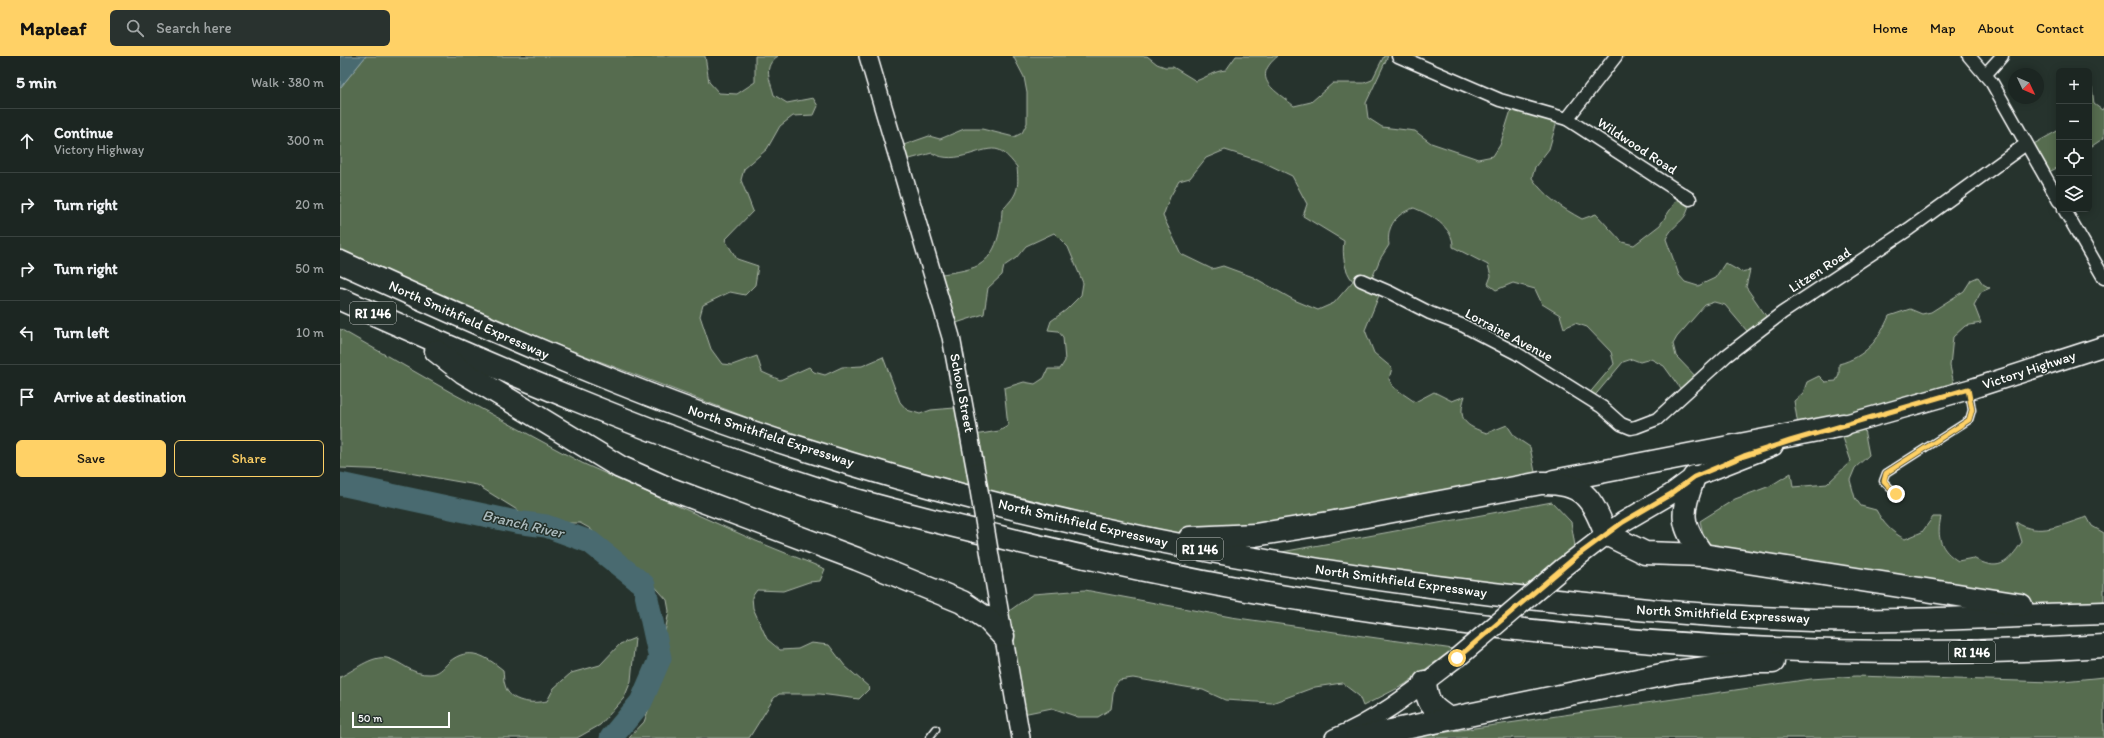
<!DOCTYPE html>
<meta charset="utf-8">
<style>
:root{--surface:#1c2622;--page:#29322f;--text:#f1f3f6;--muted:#a0a5a5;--line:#3a4340;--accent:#ffd166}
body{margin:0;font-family:Itim,sans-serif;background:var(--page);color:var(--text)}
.controls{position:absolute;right:12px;top:12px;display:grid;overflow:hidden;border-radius:6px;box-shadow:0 2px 10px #0003}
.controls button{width:36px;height:36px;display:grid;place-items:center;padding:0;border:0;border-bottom:1px solid var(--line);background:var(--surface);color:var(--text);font:20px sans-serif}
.compass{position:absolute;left:1668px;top:12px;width:36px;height:36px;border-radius:50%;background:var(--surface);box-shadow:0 2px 10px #0003;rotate:134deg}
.scale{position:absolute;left:12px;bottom:10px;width:98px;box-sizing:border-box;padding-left:4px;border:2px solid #fff;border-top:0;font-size:11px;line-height:14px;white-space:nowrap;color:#fff;-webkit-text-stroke:3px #26332d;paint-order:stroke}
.stop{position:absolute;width:12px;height:12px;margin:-9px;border:3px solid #ffd166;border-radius:50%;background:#fff}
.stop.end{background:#ffd166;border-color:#fff;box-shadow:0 1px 4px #0008}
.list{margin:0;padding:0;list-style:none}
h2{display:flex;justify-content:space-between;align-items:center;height:52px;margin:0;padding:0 16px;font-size:17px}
h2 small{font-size:13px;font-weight:400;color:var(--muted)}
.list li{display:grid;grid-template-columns:26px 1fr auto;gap:12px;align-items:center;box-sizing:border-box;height:64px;padding:0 16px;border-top:1px solid var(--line)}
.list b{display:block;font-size:15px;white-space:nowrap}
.list p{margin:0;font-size:13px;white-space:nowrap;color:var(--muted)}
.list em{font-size:13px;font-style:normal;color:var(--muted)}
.actions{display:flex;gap:8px;padding:12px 16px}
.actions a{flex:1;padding:9px 0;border:1px solid var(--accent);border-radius:6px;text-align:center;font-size:14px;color:var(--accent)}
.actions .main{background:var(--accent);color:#111}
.icon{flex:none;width:22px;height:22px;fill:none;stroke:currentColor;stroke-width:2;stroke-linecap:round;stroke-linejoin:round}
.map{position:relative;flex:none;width:1764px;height:682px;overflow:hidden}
header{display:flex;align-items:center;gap:24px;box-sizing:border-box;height:56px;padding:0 20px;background:var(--accent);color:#111}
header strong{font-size:19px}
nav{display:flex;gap:22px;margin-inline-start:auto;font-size:14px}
.search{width:280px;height:36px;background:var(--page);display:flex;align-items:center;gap:10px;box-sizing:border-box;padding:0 14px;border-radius:6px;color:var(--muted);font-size:15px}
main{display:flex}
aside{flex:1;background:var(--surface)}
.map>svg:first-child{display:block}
</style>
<header>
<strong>Mapleaf</strong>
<div class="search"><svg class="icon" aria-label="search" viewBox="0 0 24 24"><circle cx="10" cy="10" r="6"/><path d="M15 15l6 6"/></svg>Search here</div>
<nav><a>Home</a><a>Map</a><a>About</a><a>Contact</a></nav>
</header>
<main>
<aside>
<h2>5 min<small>Walk · 380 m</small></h2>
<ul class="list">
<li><svg class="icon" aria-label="ahead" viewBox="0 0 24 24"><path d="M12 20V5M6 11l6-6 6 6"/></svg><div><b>Continue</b><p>Victory Highway</p></div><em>300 m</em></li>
<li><svg class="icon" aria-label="right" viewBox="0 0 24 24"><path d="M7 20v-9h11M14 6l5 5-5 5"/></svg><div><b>Turn right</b></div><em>20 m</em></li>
<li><svg class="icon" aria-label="right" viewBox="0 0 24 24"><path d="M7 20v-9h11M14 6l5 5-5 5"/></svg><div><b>Turn right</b></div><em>50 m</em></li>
<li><svg class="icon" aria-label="left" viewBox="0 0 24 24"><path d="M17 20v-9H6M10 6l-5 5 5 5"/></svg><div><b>Turn left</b></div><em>10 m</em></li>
<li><svg class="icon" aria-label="arrive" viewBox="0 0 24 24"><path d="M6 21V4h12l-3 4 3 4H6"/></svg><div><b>Arrive at destination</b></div></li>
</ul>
<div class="actions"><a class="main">Save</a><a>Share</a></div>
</aside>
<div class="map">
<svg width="1764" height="682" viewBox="0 0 1764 682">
<rect width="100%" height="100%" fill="#26332d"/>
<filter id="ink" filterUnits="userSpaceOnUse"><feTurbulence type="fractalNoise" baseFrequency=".025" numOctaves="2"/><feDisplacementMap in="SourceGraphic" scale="8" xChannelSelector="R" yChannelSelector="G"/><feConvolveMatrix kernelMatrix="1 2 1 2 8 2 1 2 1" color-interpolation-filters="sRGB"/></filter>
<g filter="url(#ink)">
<g fill="#576c50" stroke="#abb6a8" fill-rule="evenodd">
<path d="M 26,0 L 365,0 L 369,26 L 379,37 L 397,38 L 415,26 L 415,0 L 438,0 C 422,11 430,23 434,39 L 447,47 L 473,42 L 478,50 L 474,59 L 453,60 L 440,70 L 427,93 L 404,113 L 401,124 L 413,155 L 385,184 L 397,203 L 418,210 L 415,229 L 405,239 L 390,236 L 363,249 L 360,260 L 371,293 L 382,308 L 392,309 L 417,300 L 422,316 L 440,324 L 469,311 L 474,316 L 485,319 L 502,311 L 522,310 L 543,301 L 560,346 L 567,354 L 580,358 L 591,354 L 626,351 L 634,379 L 659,375 L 668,370 L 664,332 L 684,326 L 695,328 L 704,322 L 708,313 L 720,313 L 725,305 L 723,281 L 718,275 L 708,274 L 711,265 L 726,254 L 741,239 L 743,227 L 728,191 L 714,177 L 686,190 L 676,202 L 664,210 L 662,219 L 648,232 L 644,258 L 610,269 L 596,219 C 607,217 629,215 639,209 C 657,198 661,174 662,154 C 678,138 679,133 677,111 C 672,105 666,97 659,94 C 643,88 617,111 592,97 L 562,105 L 558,91 L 589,80 L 600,83 L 624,73 L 642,73 L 674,81 L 682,77 L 687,67 L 687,37 L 684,21 L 673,0 L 807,0 L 817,8 L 825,11 L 833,11 L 856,25 C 867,21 874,15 886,14 L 896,0 L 938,0 C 910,23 935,34 954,50 L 971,46 L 993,27 L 1024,27 L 1032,24 L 1044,0 L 1048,0 L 1026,47 L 1028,62 L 1042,71 L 1075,75 L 1091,87 L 1138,103 L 1153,100 L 1160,89 L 1172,51 L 1218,62 L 1209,93 L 1195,111 L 1192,122 C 1205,141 1222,152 1242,163 L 1256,158 L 1282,186 L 1294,189 L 1320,169 L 1340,139 L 1348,141 C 1352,165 1334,165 1326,183 L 1339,219 L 1345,226 L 1358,230 L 1375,222 L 1385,207 L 1401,216 L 1410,214 L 1406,231 L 1431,267 L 1412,281 L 1385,249 L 1374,246 L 1365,249 L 1337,281 L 1333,288 L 1336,300 L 1360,325 L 1345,339 L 1324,310 L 1311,303 L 1300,306 L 1292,303 L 1283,306 L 1252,343 L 1247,340 L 1274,308 L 1271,296 L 1247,271 L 1235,267 L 1224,272 L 1220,259 L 1202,248 L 1195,233 L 1173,227 L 1156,234 L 1148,228 L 1151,220 L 1148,209 L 1113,191 C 1114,171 1089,158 1074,152 C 1057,157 1046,170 1049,189 L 1040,203 L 1030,227 L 1040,237 L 1025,274 L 1034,297 L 1052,312 L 1049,323 L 1053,331 L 1075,346 L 1094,336 L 1112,345 L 1125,340 C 1117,364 1125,370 1147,377 L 1167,369 L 1175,381 L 1190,391 L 1196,421 L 847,481 L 790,478 L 508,400 L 225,292 L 0,197 L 0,32 ZM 885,94 L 923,106 L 952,120 L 967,148 L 963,160 L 1004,185 C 1002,198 1004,215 1013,225 L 994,247 L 978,254 L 954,244 L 913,221 L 883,210 L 872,213 L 841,198 L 823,160 L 830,141 L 839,125 L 850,122 L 866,102 Z"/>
<path d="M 1749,31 L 1752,31 L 1754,48 L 1762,54 L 1764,51 L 1764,82 L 1749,92 Z"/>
<path d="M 1719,74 L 1719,111 L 1705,118 L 1690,90 Z"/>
<path d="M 1638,221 L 1643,228 L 1650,232 L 1641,236 L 1634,249 L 1641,267 L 1625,270 L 1613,281 L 1610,310 L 1616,337 L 1523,368 L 1529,399 L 1515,412 L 1510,424 L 1515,442 L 1521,450 L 1536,454 C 1543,467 1552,477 1565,483 L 1582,476 L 1593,461 L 1601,461 C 1596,482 1601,494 1618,505 L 1633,502 C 1659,516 1667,508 1682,486 L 1676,466 C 1699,482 1723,468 1747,461 L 1752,470 L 1764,477 L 1764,549 L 1720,554 L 1366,490 L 1360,465 L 1395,443 L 1430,430 L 1451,417 L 1453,431 L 1487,428 L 1511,405 L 1500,373 L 1459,375 L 1454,345 L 1463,337 L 1467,326 L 1479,320 L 1485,326 L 1496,325 L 1499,319 L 1499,308 C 1525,301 1539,284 1549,260 L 1570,253 L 1582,258 L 1591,256 L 1624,235 L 1631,224 Z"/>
<path d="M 0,273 L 112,337 L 242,407 L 416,485 L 485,513 L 480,525 L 469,526 L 443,535 L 417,534 L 412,541 L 413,552 L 427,583 L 440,594 L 458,593 L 471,587 L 489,589 L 505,610 L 530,632 L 519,643 L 480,638 L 439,638 L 434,642 L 409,682 L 289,682 L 304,666 L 312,644 L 329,555 L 327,544 L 303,517 L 249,472 L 240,467 L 216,467 L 182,457 L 137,429 L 52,414 L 0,412 Z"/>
<path d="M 1212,446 L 1231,466 L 1236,496 L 1184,538 L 931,498 Z"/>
<path d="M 745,534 L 891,561 L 1113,593 L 1064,629 L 1023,650 L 1019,640 L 1002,627 L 975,631 L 932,647 L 885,644 L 863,634 L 793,622 L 779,624 L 774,631 L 771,653 L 758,661 L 738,661 L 712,652 L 678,659 L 662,560 L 693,538 Z"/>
<path d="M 295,582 L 291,625 L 284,642 L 260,669 L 237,682 L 0,682 L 0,621 C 13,615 32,599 47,602 C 63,606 71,619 90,618 C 99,618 103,612 109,606 C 129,589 147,601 163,614 C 164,619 163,624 165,629 C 169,647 193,648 207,645 L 214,632 L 231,617 L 260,609 L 280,588 Z"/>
<path d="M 1516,620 L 1713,626 L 1764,621 L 1764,682 L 1066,682 L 1471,623 Z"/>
</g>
<path fill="#486b6f" stroke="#91a6a9" d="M 0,0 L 26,0 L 0,32 Z"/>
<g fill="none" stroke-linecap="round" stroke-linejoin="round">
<path stroke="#486b6f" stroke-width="23" d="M 0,428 L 176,466 L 206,470 L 250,486 L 304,529 L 320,602 L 301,646 L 271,682"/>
<defs>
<g id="lane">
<path d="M 1556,438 L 1543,425 L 1546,417 L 1629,364 L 1632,354 L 1629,336"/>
<path d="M 589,682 L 596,673"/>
</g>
<g id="street">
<path d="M 1058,0 L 1160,44 L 1227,63 L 1350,143"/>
<path d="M 1629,0 L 1652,27 L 1719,145"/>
<path d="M 1645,19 L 1662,0"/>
<path d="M 1227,63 L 1276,0"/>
<path d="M 1724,153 L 1764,222"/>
<path d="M 1021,224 L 1051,237 L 1090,257 L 1124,270 L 1176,297 L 1262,351 L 1281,368 L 1291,372 L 1296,371 L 1317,363 L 1386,300 L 1442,257 L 1569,173 L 1686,88"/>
</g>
<g id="secondary">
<path d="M 528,0 L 611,281 L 636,416"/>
<path d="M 653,518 L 681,682"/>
<path d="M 994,682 C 1039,664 1079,631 1117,602"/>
</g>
<g id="primary">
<path d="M 1489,373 L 1634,332 L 1764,290"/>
<path d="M 1223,512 L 1283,466 L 1331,438 L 1354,421 L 1433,390"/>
</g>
<g id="highway">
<path d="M 0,206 C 150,274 300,341 457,391 C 683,464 917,510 1153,538 C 1259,550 1365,561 1472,564 C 1569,566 1667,560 1764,557"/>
<path d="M 0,243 C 156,312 312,379 475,432 C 535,451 598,466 660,481 C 749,503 838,522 928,538 C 1204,585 1484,608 1764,590"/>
<path d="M 96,295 L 123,316 L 280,411 L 325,431 L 517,503 L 622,546 L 646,562 L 663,580"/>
<path d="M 1354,421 C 1341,458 1339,467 1363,499"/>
<path d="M 1214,425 L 1503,369"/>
<path d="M 850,482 L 915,479 L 989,467 L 1201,427 C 1243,426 1251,441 1266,478 L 1305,497 L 1363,499 L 1681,549"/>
<path d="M 1085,626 C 1087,647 1091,651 1108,662"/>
<path d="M 1017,682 L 1336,616 L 1411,606 L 1433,606"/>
</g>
</defs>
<use href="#lane" stroke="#fff" stroke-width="9"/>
<use href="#street" stroke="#fff" stroke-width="15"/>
<use href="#secondary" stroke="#fff" stroke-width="20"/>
<use href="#primary" stroke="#fff" stroke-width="22"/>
<use href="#highway" stroke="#fff" stroke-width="25"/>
<use href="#lane" stroke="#26332d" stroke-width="6"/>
<use href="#street" stroke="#26332d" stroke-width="12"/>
<use href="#secondary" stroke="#26332d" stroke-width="17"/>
<use href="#primary" stroke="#26332d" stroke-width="19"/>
<use href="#highway" stroke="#26332d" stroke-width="22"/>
<defs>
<path id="secondary-bridge" d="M 636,416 L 653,518"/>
<path id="primary-bridge" d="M 1117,602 L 1223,512"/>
</defs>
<use href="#secondary-bridge" stroke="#fff" stroke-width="20" stroke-linecap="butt"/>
<use href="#primary-bridge" stroke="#fff" stroke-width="22" stroke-linecap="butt"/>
<use href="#secondary-bridge" stroke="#26332d" stroke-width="17"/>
<use href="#primary-bridge" stroke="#26332d" stroke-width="19"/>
</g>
</g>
<g fill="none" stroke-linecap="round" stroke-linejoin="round" filter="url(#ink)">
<path stroke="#ffd166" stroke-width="5" d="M 1117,602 L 1238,499 L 1283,466 L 1331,438 L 1354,421 L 1404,400 L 1450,385 L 1628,333 L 1632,354 L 1629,364 L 1546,417 L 1544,425 L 1556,438"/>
</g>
<g text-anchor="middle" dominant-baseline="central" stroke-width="3" stroke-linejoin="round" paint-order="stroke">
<g fill="#26332d" stroke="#bec2c0" stroke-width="1">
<rect x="10" y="246" width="46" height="22" rx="3"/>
<rect x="837" y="482" width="46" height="22" rx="3"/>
<rect x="1609" y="585" width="46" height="22" rx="3"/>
</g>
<g font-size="13" font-weight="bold" fill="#fff">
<text x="33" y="257">RI 146</text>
<text x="860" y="493">RI 146</text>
<text x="1632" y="596">RI 146</text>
</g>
<g font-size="14" fill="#fff" stroke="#26332d">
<text transform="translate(1297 90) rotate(33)">Wildwood Road</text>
<text transform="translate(1480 214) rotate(-33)">Litzen Road</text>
<text transform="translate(129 264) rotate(24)">North Smithfield Expressway</text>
<text transform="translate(1169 279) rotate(28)">Lorraine Avenue</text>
<text transform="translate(1689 314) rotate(-18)">Victory Highway</text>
<text transform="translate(622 337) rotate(79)">School Street</text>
<text transform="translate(431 380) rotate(18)">North Smithfield Expressway</text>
<text transform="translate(743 467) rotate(13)">North Smithfield Expressway</text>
<text transform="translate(1061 525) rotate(8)">North Smithfield Expressway</text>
<text transform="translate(1383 558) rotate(3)">North Smithfield Expressway</text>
</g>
<g font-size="15" font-style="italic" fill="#adbcbe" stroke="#26332d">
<text transform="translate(183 468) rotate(13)">Branch River</text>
</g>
</g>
</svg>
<div class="controls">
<button>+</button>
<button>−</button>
<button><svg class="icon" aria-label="locate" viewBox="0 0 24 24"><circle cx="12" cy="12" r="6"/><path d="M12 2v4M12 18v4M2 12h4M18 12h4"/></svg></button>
<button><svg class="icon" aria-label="layers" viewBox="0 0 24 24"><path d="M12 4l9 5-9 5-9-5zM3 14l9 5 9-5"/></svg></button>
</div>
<svg class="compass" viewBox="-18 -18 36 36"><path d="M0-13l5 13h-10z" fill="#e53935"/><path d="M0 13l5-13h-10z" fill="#a0a5a5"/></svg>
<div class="scale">50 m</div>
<div class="stop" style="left:1117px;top:602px"></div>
<div class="stop end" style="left:1556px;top:438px"></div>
</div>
</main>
